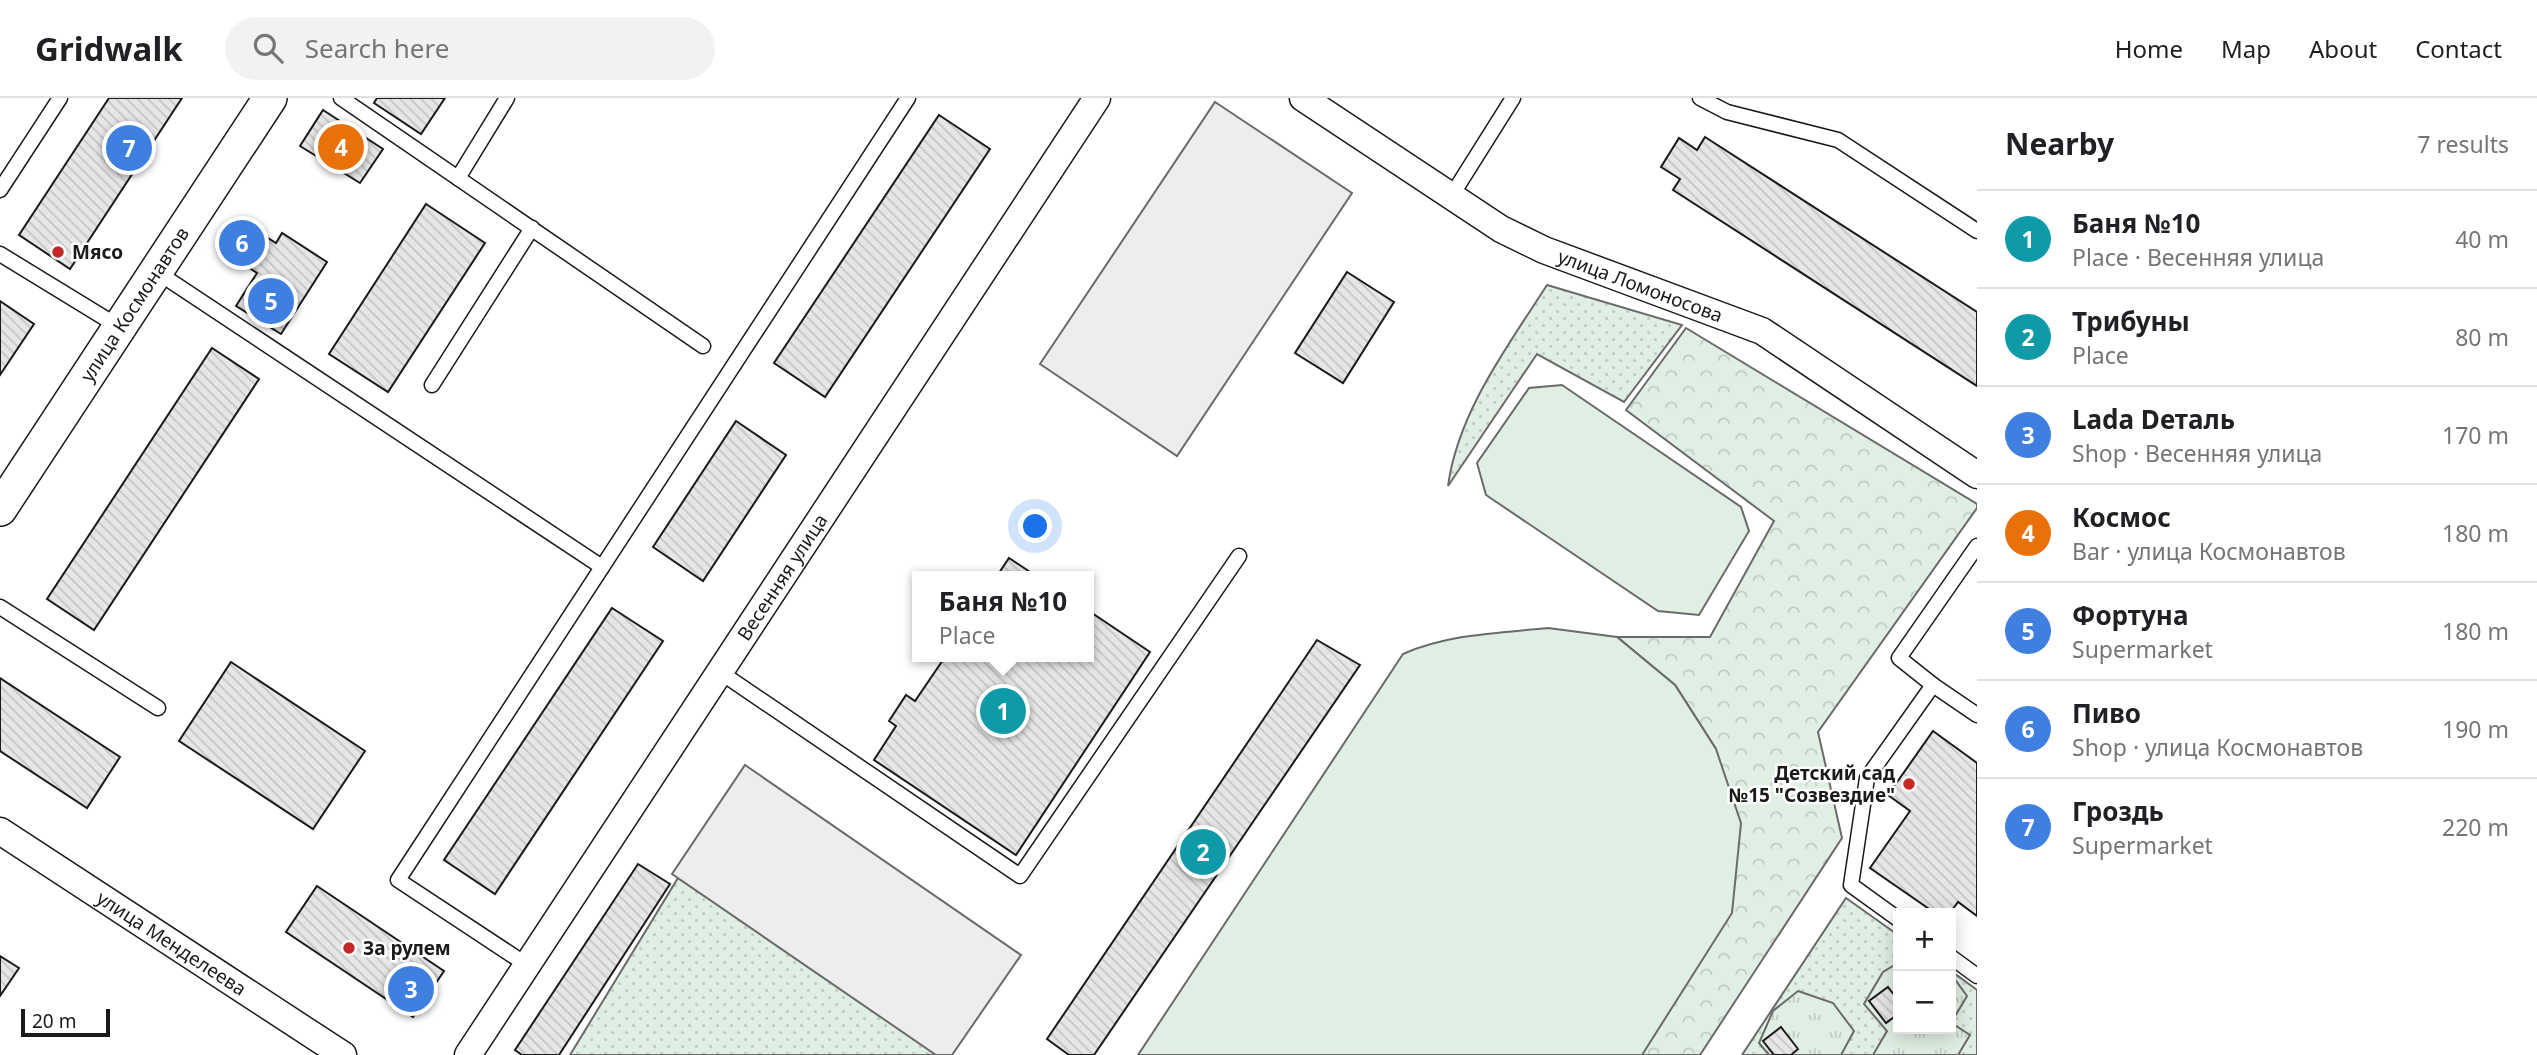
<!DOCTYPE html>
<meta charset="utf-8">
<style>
:root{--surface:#fff;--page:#f2f2f2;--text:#202124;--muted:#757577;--line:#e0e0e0;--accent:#111827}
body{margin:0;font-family:"Noto Sans",sans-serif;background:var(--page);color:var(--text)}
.controls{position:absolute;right:21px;bottom:21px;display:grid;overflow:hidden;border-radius:0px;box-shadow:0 4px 18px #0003}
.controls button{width:63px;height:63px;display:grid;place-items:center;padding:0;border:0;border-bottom:2px solid var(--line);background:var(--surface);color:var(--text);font:35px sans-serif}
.scale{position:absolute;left:21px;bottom:18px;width:89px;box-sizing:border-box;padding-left:7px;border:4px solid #1a1a1a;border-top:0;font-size:19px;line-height:24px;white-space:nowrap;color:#1a1a1a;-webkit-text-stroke:5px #fff;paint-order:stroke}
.you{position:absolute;left:1036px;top:429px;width:24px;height:24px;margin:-18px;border:5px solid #fff;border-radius:50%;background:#1a73e8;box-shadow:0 0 0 10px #1a73e833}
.badge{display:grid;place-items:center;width:46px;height:46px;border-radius:50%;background:var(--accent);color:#fff;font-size:23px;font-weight:700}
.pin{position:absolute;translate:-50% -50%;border:4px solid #fff;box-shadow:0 2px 7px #0006}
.popup{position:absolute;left:912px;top:473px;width:182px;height:91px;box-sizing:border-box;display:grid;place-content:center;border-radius:0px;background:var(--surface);filter:drop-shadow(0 2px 5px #0005);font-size:23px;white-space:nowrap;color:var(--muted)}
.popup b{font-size:26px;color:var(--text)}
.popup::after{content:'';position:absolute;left:50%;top:100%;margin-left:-14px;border:14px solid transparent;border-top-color:var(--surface)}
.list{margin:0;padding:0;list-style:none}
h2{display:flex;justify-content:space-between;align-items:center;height:91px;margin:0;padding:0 28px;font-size:30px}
h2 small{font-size:23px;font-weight:400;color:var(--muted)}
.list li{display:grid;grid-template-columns:46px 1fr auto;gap:21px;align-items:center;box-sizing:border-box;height:98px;padding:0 28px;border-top:2px solid var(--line)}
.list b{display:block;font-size:26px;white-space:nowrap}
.list p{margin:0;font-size:23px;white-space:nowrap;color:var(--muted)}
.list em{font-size:23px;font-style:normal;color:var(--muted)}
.icon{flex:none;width:38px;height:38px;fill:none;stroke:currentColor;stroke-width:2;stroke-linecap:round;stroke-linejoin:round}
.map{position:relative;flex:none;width:1977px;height:957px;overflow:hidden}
header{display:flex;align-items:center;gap:42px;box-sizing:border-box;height:98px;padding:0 35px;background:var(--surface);border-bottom:2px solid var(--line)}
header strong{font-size:33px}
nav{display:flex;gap:38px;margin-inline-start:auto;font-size:24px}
.search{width:490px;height:63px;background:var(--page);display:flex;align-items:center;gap:18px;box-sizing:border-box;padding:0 24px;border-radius:38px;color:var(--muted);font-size:26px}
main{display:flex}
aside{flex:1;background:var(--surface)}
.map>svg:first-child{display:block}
</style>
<header>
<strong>Gridwalk</strong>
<div class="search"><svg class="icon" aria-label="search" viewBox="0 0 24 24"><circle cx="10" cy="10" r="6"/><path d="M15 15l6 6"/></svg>Search here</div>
<nav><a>Home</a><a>Map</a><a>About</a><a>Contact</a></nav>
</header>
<main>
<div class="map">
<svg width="1977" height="957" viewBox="0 0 1977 957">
<defs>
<pattern id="grass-dots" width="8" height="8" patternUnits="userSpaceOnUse" patternTransform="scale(1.75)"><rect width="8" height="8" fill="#e0efe3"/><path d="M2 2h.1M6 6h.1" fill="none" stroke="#c0ccc2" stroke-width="1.8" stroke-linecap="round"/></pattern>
<pattern id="forest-crowns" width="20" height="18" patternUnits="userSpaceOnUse" patternTransform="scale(1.75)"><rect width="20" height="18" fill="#e0efe3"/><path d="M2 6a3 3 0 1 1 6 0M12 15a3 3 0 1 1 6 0" fill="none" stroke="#c0ccc2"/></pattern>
<pattern id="park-tufts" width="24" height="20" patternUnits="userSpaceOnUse" patternTransform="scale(1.75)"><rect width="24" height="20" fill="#e0efe3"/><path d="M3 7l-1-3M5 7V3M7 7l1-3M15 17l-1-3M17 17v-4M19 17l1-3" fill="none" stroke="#c0ccc2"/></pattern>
<pattern id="building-back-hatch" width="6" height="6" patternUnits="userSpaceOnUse" patternTransform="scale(1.75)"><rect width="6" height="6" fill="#e6e6e6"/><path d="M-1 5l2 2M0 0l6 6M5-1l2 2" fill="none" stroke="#c5c5c5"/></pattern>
</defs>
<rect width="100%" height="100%" fill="#fff"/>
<g fill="url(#grass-dots)" stroke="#6a6a6a" stroke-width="2">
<path d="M 1547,187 L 1682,227 L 1624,304 L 1537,256 L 1448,388 C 1458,314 1508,248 1547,187 Z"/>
<path d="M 678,780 L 941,957 L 570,957 Z"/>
<path d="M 1846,800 L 1898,837 L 1898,931 L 1951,931 L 1951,873 L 1977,892 L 1977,957 L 1742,957 Z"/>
</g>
<path fill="url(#forest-crowns)" stroke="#6a6a6a" stroke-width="2" d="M 1686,230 L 1977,406 L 1977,410 L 1818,634 L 1842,740 L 1700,957 L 1639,957 L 1716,651 L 1675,587 L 1617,539 L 1710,539 L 1774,423 L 1626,312 Z"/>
<g fill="url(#park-tufts)" stroke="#6a6a6a" stroke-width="2">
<path d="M 1898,865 L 1898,931 L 1951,931 L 1953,926 L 1970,937 L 1958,957 L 1873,957 L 1887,933 L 1864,906 L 1883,874 Z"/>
<path d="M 1951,876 L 1967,898 L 1951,925 Z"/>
<path d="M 1798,893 L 1833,905 L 1854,933 L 1841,957 L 1769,957 L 1759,945 L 1773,913 Z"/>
</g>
<g fill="#e0efe3" stroke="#6a6a6a" stroke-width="2">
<path d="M 1562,287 L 1741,409 L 1749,433 L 1699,517 L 1658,513 L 1486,397 L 1477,365 L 1529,290 Z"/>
<path d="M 1548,530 L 1617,539 L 1675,587 L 1716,651 L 1741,725 L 1732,815 L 1642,957 L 1138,957 L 1403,556 C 1448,536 1499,535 1548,530 Z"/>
</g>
<g fill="#ededed" stroke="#6a6a6a" stroke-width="2">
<path d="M 1215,4 L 1352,95 L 1177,358 L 1040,266 Z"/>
<path d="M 745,667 L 1021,857 L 952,957 L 936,957 L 672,776 Z"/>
</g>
<g fill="url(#building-back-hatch)" stroke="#1a1a1a" stroke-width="2">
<path d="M 109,0 L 182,0 L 70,171 L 19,137 Z"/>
<path d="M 377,0 L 445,0 L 421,36 L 374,5 Z"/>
<path d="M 323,12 L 383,51 L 360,85 L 300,48 Z"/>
<path d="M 939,17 L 990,51 L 825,299 L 774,265 Z"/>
<path d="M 1705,39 L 1977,214 L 1977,288 L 1673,92 L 1680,81 L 1661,69 L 1679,40 L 1697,52 Z"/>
<path d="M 426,106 L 485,145 L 388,294 L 329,256 Z"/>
<path d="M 246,126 L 276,145 L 282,135 L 327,164 L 281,236 L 236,208 L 257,175 L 228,156 Z"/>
<path d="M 1347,174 L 1394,204 L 1343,285 L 1295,255 Z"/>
<path d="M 0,203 L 34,226 L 0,277 Z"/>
<path d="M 212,250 L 259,281 L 94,532 L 47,501 Z"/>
<path d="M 736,323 L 786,357 L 703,483 L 653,449 Z"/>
<path d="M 1009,460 L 1036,478 L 997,478 Z"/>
<path d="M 612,510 L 663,543 L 495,796 L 444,762 Z"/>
<path d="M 1089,513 L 1150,554 L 1016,757 L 874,662 L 896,628 L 889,623 L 906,597 L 915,603 L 945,559 L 1089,559 Z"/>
<path d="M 1317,542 L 1360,567 L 1094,957 L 1069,957 L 1047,941 Z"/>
<path d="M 231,564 L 365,653 L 313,731 L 179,643 Z"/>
<path d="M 0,580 L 120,659 L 87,710 L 0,653 Z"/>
<path d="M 1933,633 L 1977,665 L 1977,818 L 1958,804 L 1950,815 L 1935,815 L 1870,770 L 1910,713 L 1888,697 Z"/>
<path d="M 638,766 L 670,786 L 559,957 L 522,957 L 515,952 Z"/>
<path d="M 317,788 L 444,873 L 413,919 L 286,834 Z"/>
<path d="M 0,858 L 19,870 L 0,898 Z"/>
<path d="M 1888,889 L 1898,902 L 1898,916 L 1886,925 L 1869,903 Z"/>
<path d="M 1781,929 L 1798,951 L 1791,957 L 1774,957 L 1763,943 Z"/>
</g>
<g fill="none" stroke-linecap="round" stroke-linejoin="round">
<defs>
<g id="service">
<path d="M 341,0 L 703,248"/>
<path d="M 1700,0 L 1727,14 L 1838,42 L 1977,133"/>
<path d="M 458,80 L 507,0"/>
<path d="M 0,92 L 60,0"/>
<path d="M 1452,97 L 1513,0"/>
<path d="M 0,156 L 121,230"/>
<path d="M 157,174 L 602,469"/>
<path d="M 432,287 L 532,130"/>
<path d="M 0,509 L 158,610"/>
<path d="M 720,574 L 1020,778 L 1239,458"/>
<path d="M 1933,587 L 1977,617"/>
<path d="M 1898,821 L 1851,787 L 1867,680 L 1933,587 L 1899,560 L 1977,448"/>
<path d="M 1951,859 L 1977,878"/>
<path d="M 527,867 L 398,782 L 908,0"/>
</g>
<g id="minor">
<path id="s1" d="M 1303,0 L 1501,131 L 1544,152 L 1762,233 L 1977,377"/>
<path id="s2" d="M 0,733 L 343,957"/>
<path id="s3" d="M 468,957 L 1097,0"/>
</g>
<g id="tertiary">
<path id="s4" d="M 0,411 L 270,0"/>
</g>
</defs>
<use href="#service" stroke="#1a1a1a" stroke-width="17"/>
<use href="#minor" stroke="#1a1a1a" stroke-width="29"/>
<use href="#tertiary" stroke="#1a1a1a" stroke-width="36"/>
<use href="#service" stroke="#fff" stroke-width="14"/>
<use href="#minor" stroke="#fff" stroke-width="26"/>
<use href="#tertiary" stroke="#fff" stroke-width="33"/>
</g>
<g fill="#c62828" stroke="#fff" stroke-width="2.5">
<circle cx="58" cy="154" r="7"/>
<circle cx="1909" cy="686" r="7"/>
<circle cx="349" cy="850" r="7"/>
</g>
<g text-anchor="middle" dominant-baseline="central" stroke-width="5" stroke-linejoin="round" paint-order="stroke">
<g font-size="19" font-weight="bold" fill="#1a1a1a" stroke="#fff" text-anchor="start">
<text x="72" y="154">Мясо</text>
<text x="1895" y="675" text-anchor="end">Детский сад<tspan x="1895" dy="22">№15 "Созвездие"</tspan></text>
<text x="363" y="850">За рулем</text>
</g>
<g font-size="19" fill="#1a1a1a" stroke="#fff">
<text stroke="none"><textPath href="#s1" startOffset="388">улица Ломоносова</textPath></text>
<text stroke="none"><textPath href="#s4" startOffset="245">улица Космонавтов</textPath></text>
<text stroke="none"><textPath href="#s3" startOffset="572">Весенняя улица</textPath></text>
<text stroke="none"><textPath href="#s2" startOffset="205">улица Менделеева</textPath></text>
</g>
</g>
</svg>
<div class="controls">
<button>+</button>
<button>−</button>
</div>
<div class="scale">20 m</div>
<div class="you"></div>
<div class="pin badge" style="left:1003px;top:613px;background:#0f9aa8">1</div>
<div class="popup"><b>Баня №10</b>Place</div>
<div class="pin badge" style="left:1203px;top:754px;background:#0f9aa8">2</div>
<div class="pin badge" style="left:411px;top:891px;background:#3f7fe0">3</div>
<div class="pin badge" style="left:341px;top:49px;background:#e8710a">4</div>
<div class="pin badge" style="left:271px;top:203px;background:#3f7fe0">5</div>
<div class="pin badge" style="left:242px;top:145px;background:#3f7fe0">6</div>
<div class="pin badge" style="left:129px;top:50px;background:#3f7fe0">7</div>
</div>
<aside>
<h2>Nearby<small>7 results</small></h2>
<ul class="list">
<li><span class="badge" style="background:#0f9aa8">1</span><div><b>Баня №10</b><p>Place · Весенняя улица</p></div><em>40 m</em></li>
<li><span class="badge" style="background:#0f9aa8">2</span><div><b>Трибуны</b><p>Place</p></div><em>80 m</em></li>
<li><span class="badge" style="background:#3f7fe0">3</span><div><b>Lada Dеталь</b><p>Shop · Весенняя улица</p></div><em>170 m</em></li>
<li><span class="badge" style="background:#e8710a">4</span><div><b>Космос</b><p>Bar · улица Космонавтов</p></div><em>180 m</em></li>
<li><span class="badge" style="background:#3f7fe0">5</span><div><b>Фортуна</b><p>Supermarket</p></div><em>180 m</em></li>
<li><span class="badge" style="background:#3f7fe0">6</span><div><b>Пиво</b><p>Shop · улица Космонавтов</p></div><em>190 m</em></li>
<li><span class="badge" style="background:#3f7fe0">7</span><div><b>Гроздь</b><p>Supermarket</p></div><em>220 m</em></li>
</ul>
</aside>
</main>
